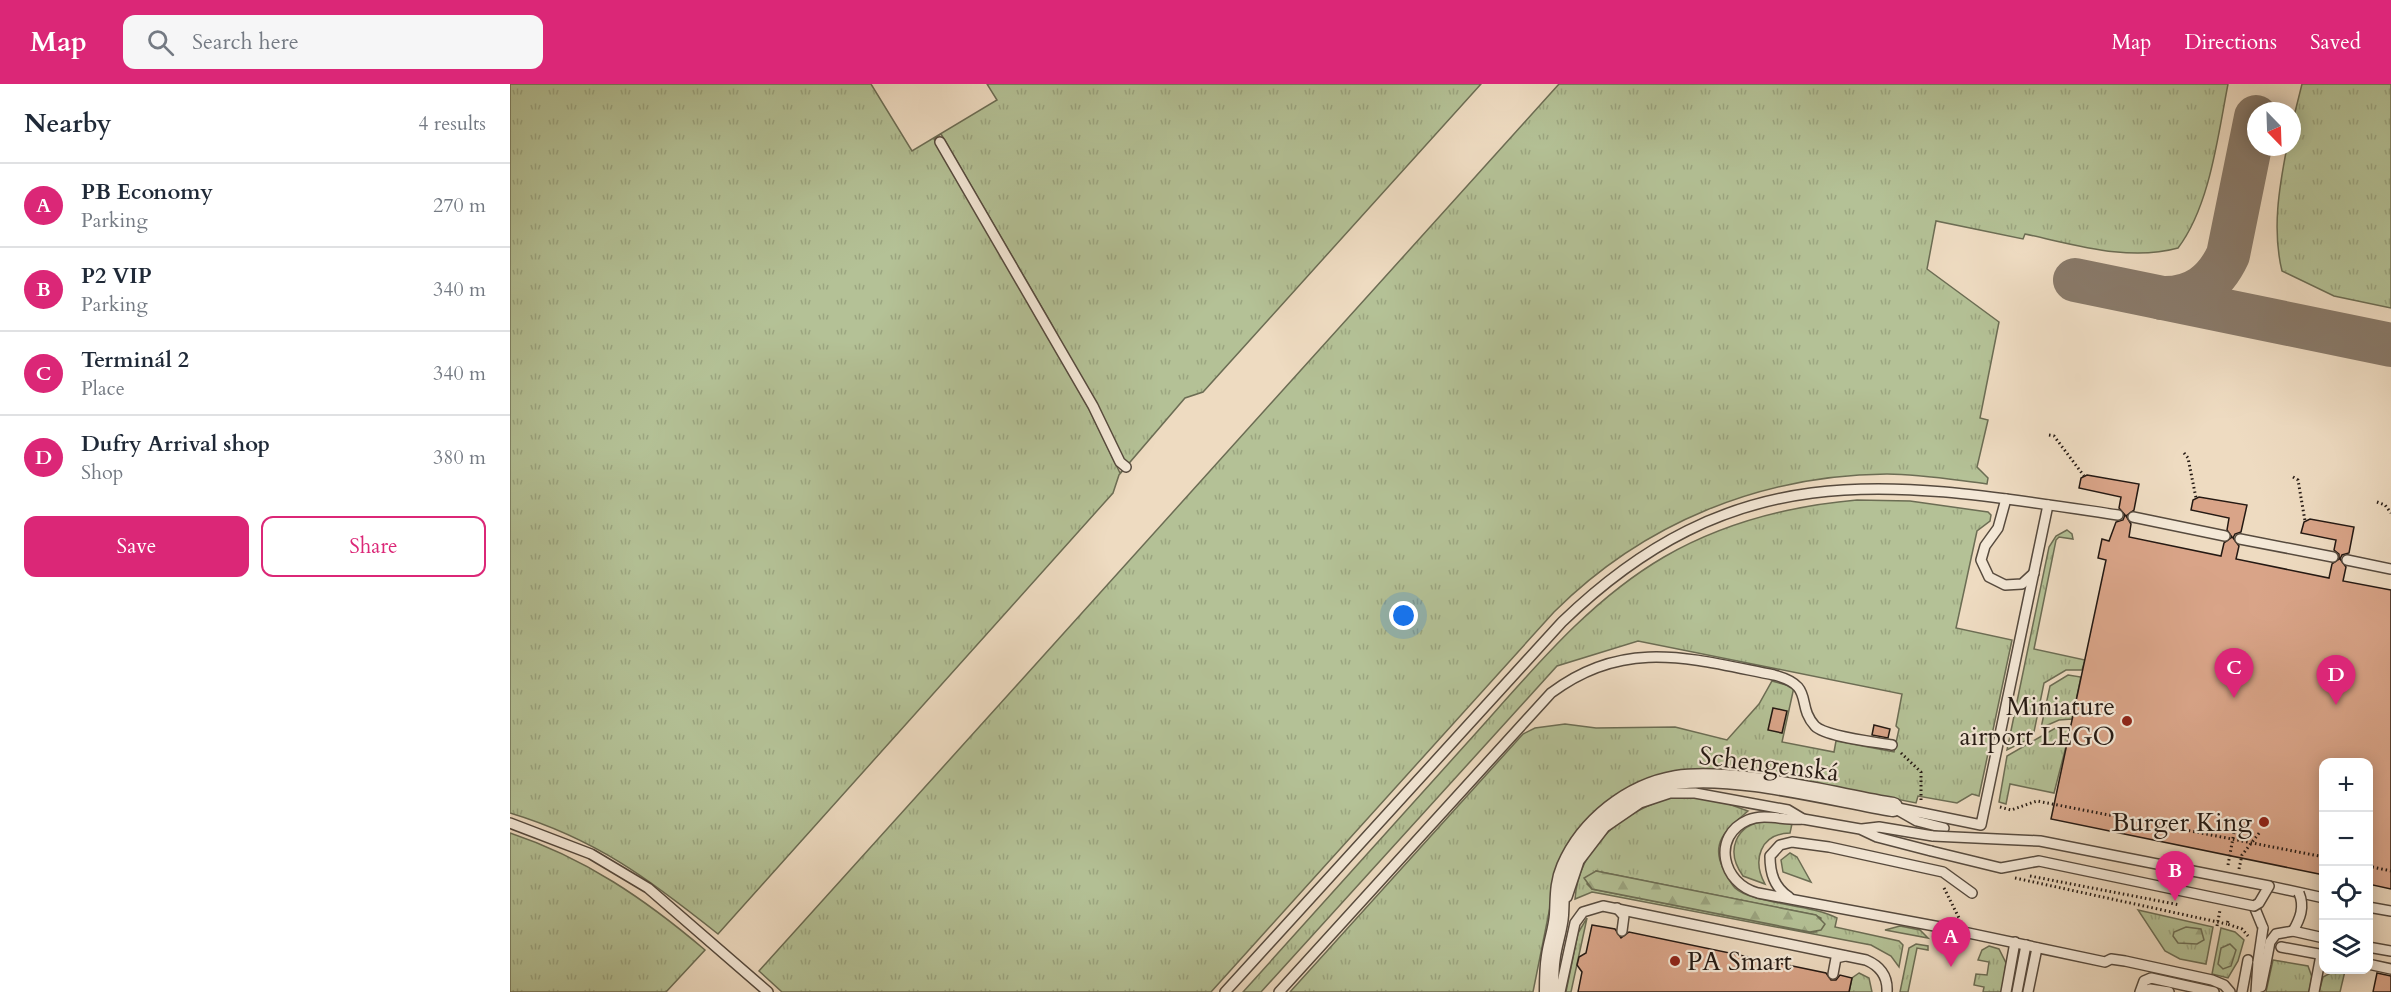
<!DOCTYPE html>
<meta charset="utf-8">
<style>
:root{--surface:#fff;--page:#f6f6f7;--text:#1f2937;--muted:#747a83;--line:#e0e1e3;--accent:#db2777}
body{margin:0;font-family:Cardo,serif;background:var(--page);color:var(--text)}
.controls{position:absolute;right:18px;bottom:18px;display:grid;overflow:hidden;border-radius:12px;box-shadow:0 3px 15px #0003}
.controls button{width:54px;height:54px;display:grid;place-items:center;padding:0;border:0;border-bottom:2px solid var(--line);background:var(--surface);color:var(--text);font:30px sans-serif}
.compass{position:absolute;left:1737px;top:18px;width:54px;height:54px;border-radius:50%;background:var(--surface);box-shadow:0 3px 15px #0003;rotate:157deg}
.you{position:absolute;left:894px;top:532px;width:21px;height:21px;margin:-15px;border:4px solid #fff;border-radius:50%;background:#1a73e8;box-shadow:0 0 0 9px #1a73e833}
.badge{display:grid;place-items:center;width:39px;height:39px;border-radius:50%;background:var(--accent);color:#fff;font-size:20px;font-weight:700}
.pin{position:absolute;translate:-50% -50px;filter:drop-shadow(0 2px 3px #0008)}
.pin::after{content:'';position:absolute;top:32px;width:21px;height:18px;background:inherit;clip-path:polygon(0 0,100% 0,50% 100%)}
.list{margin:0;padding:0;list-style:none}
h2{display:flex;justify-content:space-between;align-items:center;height:78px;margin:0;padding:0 24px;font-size:26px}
h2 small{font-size:20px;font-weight:400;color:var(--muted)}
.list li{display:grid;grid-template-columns:39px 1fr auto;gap:18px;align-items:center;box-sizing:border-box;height:84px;padding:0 24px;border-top:2px solid var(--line)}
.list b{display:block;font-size:22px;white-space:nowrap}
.list p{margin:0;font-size:20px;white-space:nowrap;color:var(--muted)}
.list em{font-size:20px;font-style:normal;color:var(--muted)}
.actions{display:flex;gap:12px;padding:18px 24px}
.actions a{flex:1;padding:14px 0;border:2px solid var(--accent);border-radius:12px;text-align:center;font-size:21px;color:var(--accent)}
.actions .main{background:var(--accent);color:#fff}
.icon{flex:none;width:33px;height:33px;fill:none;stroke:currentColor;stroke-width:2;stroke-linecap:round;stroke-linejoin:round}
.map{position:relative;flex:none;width:1881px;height:908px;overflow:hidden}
header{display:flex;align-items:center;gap:36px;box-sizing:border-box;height:84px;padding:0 30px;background:var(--accent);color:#fff}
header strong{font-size:28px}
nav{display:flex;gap:33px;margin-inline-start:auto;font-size:21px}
.search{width:420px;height:54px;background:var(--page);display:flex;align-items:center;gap:15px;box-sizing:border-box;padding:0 21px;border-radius:12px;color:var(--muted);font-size:22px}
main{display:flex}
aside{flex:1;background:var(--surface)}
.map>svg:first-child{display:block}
</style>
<header>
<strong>Map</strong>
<div class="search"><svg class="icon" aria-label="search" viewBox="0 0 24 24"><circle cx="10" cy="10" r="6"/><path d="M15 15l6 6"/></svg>Search here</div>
<nav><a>Map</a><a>Directions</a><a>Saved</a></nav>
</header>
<main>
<aside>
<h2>Nearby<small>4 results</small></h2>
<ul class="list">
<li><span class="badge">A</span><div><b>PB Economy</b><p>Parking</p></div><em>270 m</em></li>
<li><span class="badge">B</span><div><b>P2 VIP</b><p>Parking</p></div><em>340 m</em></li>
<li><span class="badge">C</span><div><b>Terminál 2</b><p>Place</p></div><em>340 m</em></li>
<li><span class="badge">D</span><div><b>Dufry Arrival shop</b><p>Shop</p></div><em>380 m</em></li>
</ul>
<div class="actions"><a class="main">Save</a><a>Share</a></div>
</aside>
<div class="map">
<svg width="1881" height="908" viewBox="0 0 1881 908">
<defs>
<pattern id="grass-tufts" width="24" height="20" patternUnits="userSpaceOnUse" patternTransform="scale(1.5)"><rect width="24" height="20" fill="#b4c196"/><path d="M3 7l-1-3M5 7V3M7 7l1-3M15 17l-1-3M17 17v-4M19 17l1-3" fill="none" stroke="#9ba580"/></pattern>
<pattern id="forest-firs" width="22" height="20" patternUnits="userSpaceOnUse" patternTransform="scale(1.5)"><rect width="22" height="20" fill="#b4c196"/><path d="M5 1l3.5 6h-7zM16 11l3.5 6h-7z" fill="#9ba580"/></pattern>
</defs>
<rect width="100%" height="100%" fill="#eedbc1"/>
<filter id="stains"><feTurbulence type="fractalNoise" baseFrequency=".00333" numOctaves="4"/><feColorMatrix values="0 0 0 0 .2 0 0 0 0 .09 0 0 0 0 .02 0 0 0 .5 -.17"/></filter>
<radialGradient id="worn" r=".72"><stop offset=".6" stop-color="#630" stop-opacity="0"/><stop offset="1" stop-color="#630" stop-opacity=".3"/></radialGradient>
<g fill="url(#grass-tufts)" stroke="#6c6d54" stroke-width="1.5" fill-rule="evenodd">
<path d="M 0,0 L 361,0 L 402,67 L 487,16 L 477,0 L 971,0 L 693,308 L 675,314 L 609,391 L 603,409 L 208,850 C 139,795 86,755 0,729 ZM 431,50 L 541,239 L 614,377 L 618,380 L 610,389 L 579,325 L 533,242 L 424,55 Z"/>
<path d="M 1049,0 L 1718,0 C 1708,51 1700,122 1668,164 C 1618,178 1563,160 1515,150 L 1513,155 L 1426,137 L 1417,185 L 1489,238 L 1470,334 L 1478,336 L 1467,383 L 1478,394 L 1477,400 C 1444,396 1410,390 1377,390 C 1251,391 1133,439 1044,528 L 701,908 L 272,908 L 249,887 Z"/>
<path d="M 1792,0 L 1881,0 L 1881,224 L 1824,212 L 1772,187 C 1762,146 1769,104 1777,63 L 1782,63 L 1782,40 Z"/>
<path d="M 1347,416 L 1400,417 L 1478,428 L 1481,431 L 1480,437 L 1467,447 L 1446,544 L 1502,556 L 1469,712 L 1462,710 L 1447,719 L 1408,712 L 1406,719 L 1270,692 L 1211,689 L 1141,696 L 1043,808 L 1023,908 L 780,908 L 1013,650 L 1025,644 L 1055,640 L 1086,644 L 1165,643 L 1217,656 L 1249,620 L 1262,597 L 1284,603 L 1272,658 L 1324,668 L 1326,657 L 1384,668 L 1389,645 L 1386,642 L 1392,610 L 1128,557 L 1047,582 L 751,908 L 733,908 C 807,825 882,742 957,659 C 1017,593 1075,519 1154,473 C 1213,439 1279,422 1347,416 Z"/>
<path d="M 1557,446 L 1562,450 L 1563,455 L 1549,453 L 1546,456 L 1524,565 L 1575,576 L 1572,586 L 1556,586 L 1534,599 L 1524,648 L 1519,655 L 1497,666 L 1539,463 L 1546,452 Z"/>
<path d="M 1558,591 L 1571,593 L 1562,635 L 1549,636 L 1531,644 L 1540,602 Z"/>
<path d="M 1549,642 L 1561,643 L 1544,709 L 1500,700 L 1496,720 L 1489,718 L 1497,672 Z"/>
<path d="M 1166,712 L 1205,715 L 1238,727 C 1221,742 1199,756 1213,784 C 1217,791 1219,797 1225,804 C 1242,820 1301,820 1327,834 L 1325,843 L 1389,857 L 1393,861 L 1389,883 L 1381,872 L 1361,861 L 1093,810 L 1082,808 L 1065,815 C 1069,760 1115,726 1166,712 ZM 1086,787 L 1305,831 L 1311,834 L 1306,848 L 1300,848 L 1082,805 L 1077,800 Z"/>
<path d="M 1257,737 L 1282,740 L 1280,749 C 1250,750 1242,776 1255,800 L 1233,792 C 1215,767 1225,740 1257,737 Z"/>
<path d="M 0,749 C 75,774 135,815 195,866 L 156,908 L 0,908 Z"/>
<path d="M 1280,769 L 1287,773 L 1301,798 L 1273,788 L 1271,776 Z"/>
<path d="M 1628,826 L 1703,843 L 1696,880 L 1670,875 L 1655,867 Z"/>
<path d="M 1077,834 L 1061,908 L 1056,908 L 1068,849 Z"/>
<path d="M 1390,842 L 1410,846 L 1418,854 L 1375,846 Z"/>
<path d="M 1711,844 L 1725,848 L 1734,856 L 1728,877 L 1718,894 L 1702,890 Z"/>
<path d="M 1406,860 L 1418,862 L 1418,866 L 1407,864 L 1398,908 L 1390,908 L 1399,864 Z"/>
<path d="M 1479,862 L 1489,865 L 1496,879 L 1492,908 L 1473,908 L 1474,903 L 1464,901 L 1466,890 L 1477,891 L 1479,878 L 1468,876 L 1472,866 Z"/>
<path d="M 1763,876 L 1798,882 L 1802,893 L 1799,908 L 1756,908 Z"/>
<path d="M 1826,886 L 1835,887 L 1830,908 L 1809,908 L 1813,893 Z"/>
<path d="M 1349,889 L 1359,894 L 1362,908 L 1339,908 L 1342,894 Z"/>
</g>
<g fill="url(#forest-firs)" stroke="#6c6d54" stroke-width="1.5">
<path d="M 1086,787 L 1306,831 L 1315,840 L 1311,846 L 1300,848 L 1082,805 L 1074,794 Z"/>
<path d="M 1676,843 L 1691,845 L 1694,856 L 1687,860 L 1668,859 L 1663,852 L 1664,848 Z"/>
<path d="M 1720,860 L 1726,866 L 1721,882 L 1713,885 L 1708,880 L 1711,864 Z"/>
</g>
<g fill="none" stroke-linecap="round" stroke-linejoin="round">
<g stroke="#897a6a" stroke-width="44">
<path d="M 1565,196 L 1881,261"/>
<path d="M 1652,214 C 1684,215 1705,199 1718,171 L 1746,33"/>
</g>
</g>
<g fill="#d9a488" stroke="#241913" stroke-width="1.5">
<path d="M 1577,391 L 1629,400 L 1624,426 L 1616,432 L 1621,440 L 1619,453 L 1711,472 L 1714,459 L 1722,453 L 1717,446 L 1719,434 L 1681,426 L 1683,416 L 1689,413 L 1737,421 L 1731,448 L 1725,450 L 1723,454 L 1729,462 L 1726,475 L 1819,494 L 1822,480 L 1829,475 L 1829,470 L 1824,466 L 1826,456 L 1791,449 L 1794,438 L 1800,435 L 1844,443 L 1839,469 L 1832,471 L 1830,475 L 1836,483 L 1833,497 L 1881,506 L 1881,805 L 1858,800 L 1858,678 L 1814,678 L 1814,791 L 1541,735 L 1596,476 L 1588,474 L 1592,455 L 1599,457 L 1606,438 L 1613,436 L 1615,431 L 1609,424 L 1611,413 L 1569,404 L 1571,394 Z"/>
<path d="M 1263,624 L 1277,627 L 1272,649 L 1258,646 Z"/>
<path d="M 1364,641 L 1380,645 L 1378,654 L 1362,651 Z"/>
<path d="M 1082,841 L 1105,845 L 1111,854 L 1119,848 L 1316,889 L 1321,896 L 1326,896 L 1330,891 L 1342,894 L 1339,908 L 1068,908 L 1072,888 L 1067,881 L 1069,873 L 1076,869 Z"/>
<path d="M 1867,889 L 1881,892 L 1881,908 L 1863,908 Z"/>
</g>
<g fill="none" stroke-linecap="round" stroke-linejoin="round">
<defs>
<g id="service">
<path d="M 430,58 L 583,322 L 610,378 L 616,383"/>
<path d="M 1496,415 L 1488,444 L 1475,462 L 1471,476 L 1479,493 L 1495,501 L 1512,500 L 1524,489"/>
<path d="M 1623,433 L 1715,452"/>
<path d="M 1730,455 L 1823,473"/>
<path d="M 1837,476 L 1881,485"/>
<path d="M 1383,723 L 1471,741 L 1538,421"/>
<path d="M 1386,725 L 1407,737 L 1434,744"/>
<path d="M 1293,735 C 1275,737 1255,729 1238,736 C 1201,752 1212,800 1248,809 L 1430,843 L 1595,878 L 1601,875 L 1615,877 L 1702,896 L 1714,901 L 1720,908"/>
<path d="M 0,739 L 81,770 L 138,804 L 258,908"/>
<path d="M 1352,745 L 1369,743 L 1423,752"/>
<path d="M 1759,802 L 1814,814"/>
<path d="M 1057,813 L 1069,777 L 1095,743 L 1130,719 L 1160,709 L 1185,709 L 1278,726 L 1293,735 L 1350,745 L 1367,753 L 1421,767"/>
<path d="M 1279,813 C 1264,803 1260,789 1260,772 L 1270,761 L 1282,758 L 1319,763 L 1433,788 L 1462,809"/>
<path d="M 1744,822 L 1753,844"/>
<path d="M 1858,823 L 1881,827"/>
<path d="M 1107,824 L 1114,832 L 1112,847"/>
<path d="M 1771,863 L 1814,871"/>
<path d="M 1858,863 L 1881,867"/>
<path d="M 1858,880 L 1881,885"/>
<path d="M 1323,890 L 1326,874 L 1335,872"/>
<path d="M 1751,903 L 1756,879"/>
<path d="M 715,908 L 1052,538 C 1230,366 1385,398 1608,431"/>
<path d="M 769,908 L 1041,609 C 1115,553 1182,575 1264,591 C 1306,602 1285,620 1305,642 C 1316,653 1366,658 1382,661"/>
<path d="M 1050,908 L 1065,839 L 1073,828 L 1093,822 L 1356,876 C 1370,882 1378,892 1377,908"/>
<path d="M 1496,908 L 1505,858"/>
<path d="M 1507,908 L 1516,861"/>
<path d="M 1518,908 L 1527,864"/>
<path d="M 1630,908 L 1634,897 L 1641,894 L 1704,908"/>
<path d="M 1632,908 L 1640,905 L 1659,908"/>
<path d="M 1732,908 L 1738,876"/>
<path d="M 1746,908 L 1748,878"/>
<path d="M 1804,908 L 1811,871"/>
</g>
<path id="minor" d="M 1039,908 C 1039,896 1039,884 1041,872 C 1043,858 1048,845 1049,831 C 1050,814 1049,799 1056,783 C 1075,739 1119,704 1166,696 C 1224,687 1323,713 1383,723"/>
</defs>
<use href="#service" stroke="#564a3e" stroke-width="12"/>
<use href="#minor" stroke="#564a3e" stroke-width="21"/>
<g stroke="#241913" stroke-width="3" stroke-dasharray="1.5 3" stroke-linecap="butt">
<path d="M 1539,351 L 1544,352 L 1574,392"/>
<path d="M 1674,369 L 1678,374 L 1686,414"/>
<path d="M 1783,393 L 1788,396 L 1795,437"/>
<path d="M 1867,418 L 1875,421 L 1881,429"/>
<path d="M 1391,669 L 1411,688 L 1411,716"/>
<path d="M 1490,723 L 1501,726 L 1527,717 L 1814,773"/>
<path d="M 1718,781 L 1725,743"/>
<path d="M 1858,782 L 1881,787"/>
<path d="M 1520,792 L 1670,821"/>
<path d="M 1434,804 L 1450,836"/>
<path d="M 1707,842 L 1710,826"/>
</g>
<use href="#service" stroke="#f4e8d7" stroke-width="9"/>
<use href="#minor" stroke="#f4e8d7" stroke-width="18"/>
<defs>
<g id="service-bridge">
<path d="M 1421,767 L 1491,784 L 1529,777 L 1744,822 L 1749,819 L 1759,802 L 1530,757 L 1423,752"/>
<path d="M 1783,847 C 1790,835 1795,823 1789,809"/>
<path d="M 1748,878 L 1753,844"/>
<path d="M 1756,879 L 1760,858 L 1766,850 L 1783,847 L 1814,854"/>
</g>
</defs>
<use href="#service-bridge" stroke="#564a3e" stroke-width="12" stroke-linecap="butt"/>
<g stroke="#241913" stroke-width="3" stroke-dasharray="1.5 3" stroke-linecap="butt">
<path d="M 1729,785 L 1732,771 L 1750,748"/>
<path d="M 1505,794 L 1717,840"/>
<path d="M 1718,837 L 1717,840 L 1732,845 L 1738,852"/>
</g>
<use href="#service-bridge" stroke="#f4e8d7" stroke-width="9"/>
</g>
<g fill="#8f2418" stroke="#f4e8d7" stroke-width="2">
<circle cx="1617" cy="637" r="6"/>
<circle cx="1754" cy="738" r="6"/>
<circle cx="1165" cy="877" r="6"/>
</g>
<g text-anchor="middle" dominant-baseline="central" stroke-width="4.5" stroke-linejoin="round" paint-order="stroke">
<g font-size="26" fill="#241913" stroke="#f4e8d7" text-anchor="end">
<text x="1605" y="622">Miniature<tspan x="1605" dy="30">airport LEGO</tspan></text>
<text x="1742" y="738">Burger King</text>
<text x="1177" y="877" text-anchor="start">PA Smart</text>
</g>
<g font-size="26" fill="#241913" stroke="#f4e8d7">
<text transform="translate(1259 680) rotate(7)">Schengenská</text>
</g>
</g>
<rect width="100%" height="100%" filter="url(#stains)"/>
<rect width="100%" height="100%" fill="url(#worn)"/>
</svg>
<div class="controls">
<button>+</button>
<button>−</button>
<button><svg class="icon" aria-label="locate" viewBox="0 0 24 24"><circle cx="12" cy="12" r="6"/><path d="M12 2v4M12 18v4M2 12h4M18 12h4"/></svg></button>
<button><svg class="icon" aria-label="layers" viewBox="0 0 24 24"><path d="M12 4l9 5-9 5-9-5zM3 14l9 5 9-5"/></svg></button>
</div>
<svg class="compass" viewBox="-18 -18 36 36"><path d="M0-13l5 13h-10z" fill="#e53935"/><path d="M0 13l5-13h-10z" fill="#747a83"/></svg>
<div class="you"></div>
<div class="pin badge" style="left:1441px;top:883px">A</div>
<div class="pin badge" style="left:1665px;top:817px">B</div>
<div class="pin badge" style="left:1724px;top:614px">C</div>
<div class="pin badge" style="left:1826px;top:621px">D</div>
</div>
</main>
